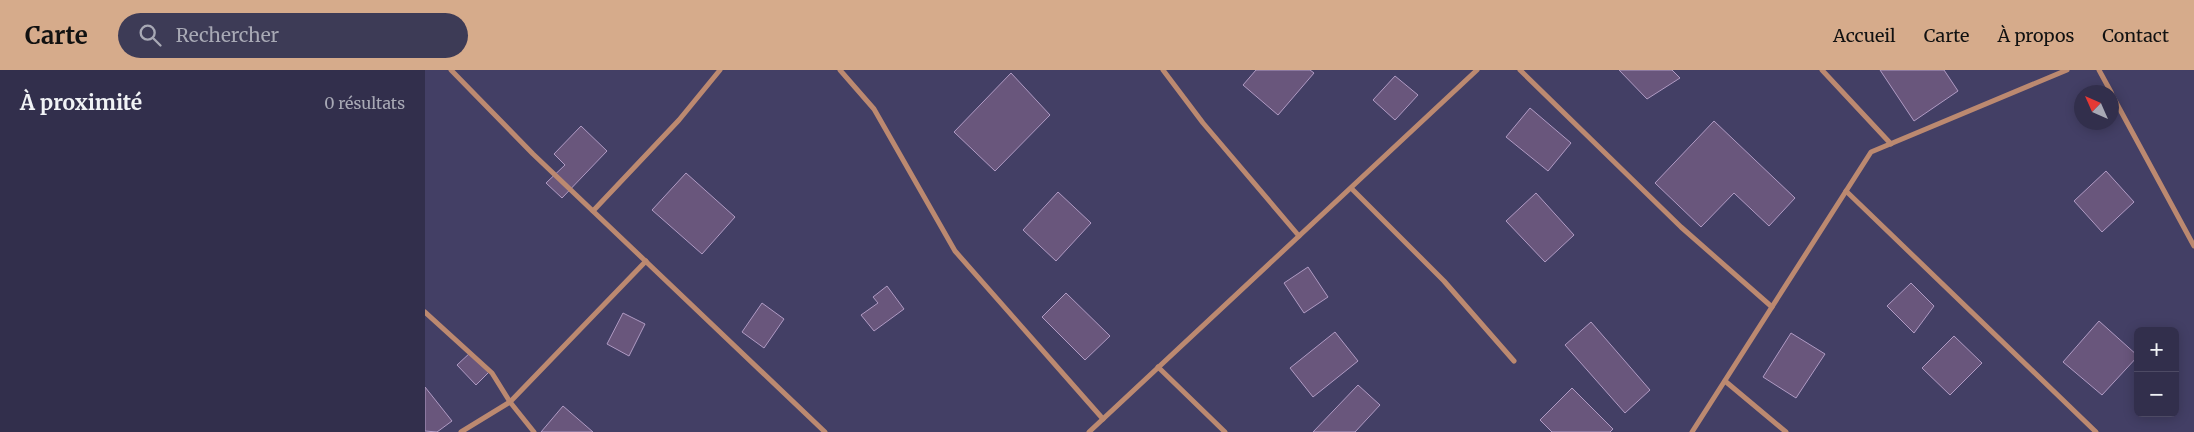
<!DOCTYPE html>
<html lang="fr">
<meta charset="utf-8">
<style>
:root{--surface:#322f4c;--page:#3d3b56;--text:#f1f3f6;--muted:#a8a9b5;--line:#4d4a64;--accent:#d6ab8b}
body{margin:0;font-family:Merriweather,serif;background:var(--page);color:var(--text)}
.controls{position:absolute;right:15px;bottom:15px;display:grid;overflow:hidden;border-radius:8px;box-shadow:0 2px 12px #0003}
.controls button{width:45px;height:45px;display:grid;place-items:center;padding:0;border:0;border-bottom:1px solid var(--line);background:var(--surface);color:var(--text);font:25px sans-serif}
.compass{position:absolute;left:1649px;top:15px;width:45px;height:45px;border-radius:50%;background:var(--surface);box-shadow:0 2px 12px #0003;rotate:315deg}
.list{margin:0;padding:0;list-style:none}
h2{display:flex;justify-content:space-between;align-items:center;height:65px;margin:0;padding:0 20px;font-size:21px}
h2 small{font-size:16px;font-weight:400;color:var(--muted)}
.icon{flex:none;width:28px;height:28px;fill:none;stroke:currentColor;stroke-width:2;stroke-linecap:round;stroke-linejoin:round}
.map{position:relative;flex:none;width:1769px;height:362px;overflow:hidden}
header{display:flex;align-items:center;gap:30px;box-sizing:border-box;height:70px;padding:0 25px;background:var(--accent);color:#111}
header strong{font-size:24px}
nav{display:flex;gap:28px;margin-inline-start:auto;font-size:18px}
.search{width:350px;height:45px;background:var(--page);display:flex;align-items:center;gap:12px;box-sizing:border-box;padding:0 18px;border-radius:28px;color:var(--muted);font-size:19px}
main{display:flex}
aside{flex:1;background:var(--surface)}
.map>svg:first-child{display:block}
</style>
<header>
<strong>Carte</strong>
<div class="search"><svg class="icon" aria-label="search" viewBox="0 0 24 24"><circle cx="10" cy="10" r="6"/><path d="M15 15l6 6"/></svg>Rechercher</div>
<nav><a>Accueil</a><a>Carte</a><a>À propos</a><a>Contact</a></nav>
</header>
<main>
<aside>
<h2>À proximité<small>0 résultats</small></h2>
<ul class="list">
</ul>
</aside>
<div class="map">
<svg width="1769" height="362" viewBox="0 0 1769 362">
<rect width="100%" height="100%" fill="#433f65"/>
<g fill="#69567c" stroke="#b09bc4">
<path d="M 831,0 L 885,0 L 889,3 L 853,45 L 818,15 Z"/>
<path d="M 1194,0 L 1247,0 L 1255,8 L 1222,29 Z"/>
<path d="M 1455,0 L 1519,0 L 1533,21 L 1489,51 Z"/>
<path d="M 586,3 L 625,45 L 570,101 L 529,62 Z"/>
<path d="M 970,6 L 993,25 L 970,50 L 948,30 Z"/>
<path d="M 1105,38 L 1146,73 L 1123,101 L 1081,67 Z"/>
<path d="M 1289,51 L 1370,128 L 1344,156 L 1309,123 L 1276,157 L 1230,113 Z"/>
<path d="M 156,56 L 182,81 L 137,128 L 121,113 L 140,95 L 129,84 Z"/>
<path d="M 1681,101 L 1709,132 L 1677,162 L 1649,131 Z"/>
<path d="M 261,103 L 310,147 L 277,184 L 227,140 Z"/>
<path d="M 633,122 L 666,153 L 631,191 L 598,160 Z"/>
<path d="M 1111,123 L 1149,165 L 1120,192 L 1081,151 Z"/>
<path d="M 883,197 L 903,227 L 879,243 L 859,213 Z"/>
<path d="M 1486,213 L 1509,236 L 1489,263 L 1462,236 Z"/>
<path d="M 462,216 L 479,239 L 449,261 L 436,245 L 453,233 L 448,227 Z"/>
<path d="M 641,223 L 685,266 L 660,290 L 617,247 Z"/>
<path d="M 337,233 L 359,249 L 339,278 L 317,262 Z"/>
<path d="M 198,243 L 220,254 L 204,286 L 182,274 Z"/>
<path d="M 1674,251 L 1713,286 L 1677,325 L 1638,292 Z"/>
<path d="M 1166,252 L 1225,320 L 1200,343 L 1140,275 Z"/>
<path d="M 910,262 L 933,291 L 888,327 L 865,298 Z"/>
<path d="M 1366,263 L 1400,284 L 1371,328 L 1338,307 Z"/>
<path d="M 1529,266 L 1557,293 L 1525,325 L 1497,298 Z"/>
<path d="M 46,282 L 64,302 L 51,315 L 32,295 Z"/>
<path d="M 933,315 L 955,335 L 930,362 L 888,362 Z"/>
<path d="M 0,317 L 27,351 L 12,362 L 0,361 Z"/>
<path d="M 1147,318 L 1188,359 L 1185,362 L 1127,362 L 1115,350 Z"/>
<path d="M 138,336 L 168,362 L 116,362 Z"/>
</g>
<g fill="none" stroke-linecap="round" stroke-linejoin="round">
<g stroke="#bc8970" stroke-width="5">
<path d="M 26,0 L 108,84 L 400,362"/>
<path d="M 415,0 L 449,39 L 530,181 L 678,349"/>
<path d="M 738,0 L 778,53 L 874,166"/>
<path d="M 1095,0 L 1256,157 L 1347,237"/>
<path d="M 1397,0 L 1466,74"/>
<path d="M 1674,0 L 1686,22"/>
<path d="M 1686,23 L 1769,176"/>
<path d="M 926,118 L 1019,211 L 1089,291"/>
<path d="M 1421,121 L 1671,362"/>
<path d="M 168,141 L 254,50 L 295,0"/>
<path d="M 0,242 L 67,303 L 85,332 L 109,362"/>
<path d="M 733,297 L 800,362"/>
<path d="M 1300,311 L 1361,362"/>
<path d="M 36,362 L 85,332 L 221,191"/>
<path d="M 664,362 L 1052,0"/>
<path d="M 1267,362 L 1446,82 L 1642,0"/>
</g>
</g>
</svg>
<div class="controls">
<button>+</button>
<button>−</button>
</div>
<svg class="compass" viewBox="-18 -18 36 36"><path d="M0-13l5 13h-10z" fill="#e53935"/><path d="M0 13l5-13h-10z" fill="#a8a9b5"/></svg>
</div>
</main>
